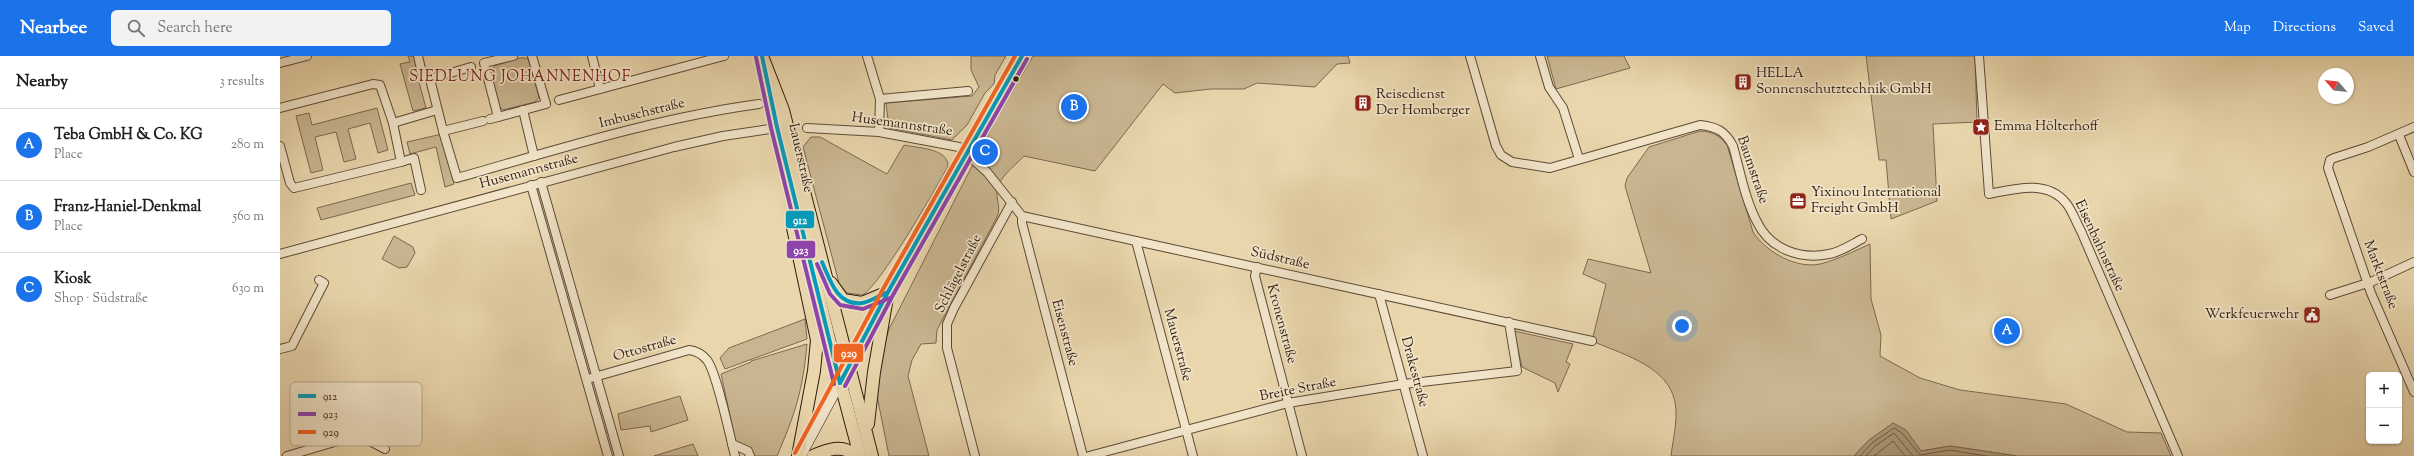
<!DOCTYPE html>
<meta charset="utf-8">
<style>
:root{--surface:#fff;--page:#f2f2f2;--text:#202124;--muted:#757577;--line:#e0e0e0;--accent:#1a73e8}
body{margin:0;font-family:"Sorts Mill Goudy",serif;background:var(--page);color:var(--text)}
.controls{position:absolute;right:12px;bottom:12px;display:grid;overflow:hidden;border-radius:6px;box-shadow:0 1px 3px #0004}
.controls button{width:36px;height:36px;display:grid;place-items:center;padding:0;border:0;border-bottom:1px solid var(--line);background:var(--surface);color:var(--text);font:20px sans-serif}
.compass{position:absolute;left:2038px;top:12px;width:36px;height:36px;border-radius:50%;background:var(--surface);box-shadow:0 1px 3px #0004;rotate:298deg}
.you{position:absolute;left:1402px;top:270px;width:14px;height:14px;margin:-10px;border:3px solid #fff;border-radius:50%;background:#1a73e8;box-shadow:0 0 0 6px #1a73e833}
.badge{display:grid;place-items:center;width:26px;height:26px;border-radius:50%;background:var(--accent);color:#fff;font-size:13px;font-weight:700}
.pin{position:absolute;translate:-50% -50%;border:2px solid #fff;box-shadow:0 1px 4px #0006}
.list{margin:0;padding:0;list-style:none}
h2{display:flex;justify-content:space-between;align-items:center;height:52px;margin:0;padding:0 16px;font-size:17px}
h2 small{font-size:13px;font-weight:400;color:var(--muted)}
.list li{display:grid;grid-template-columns:26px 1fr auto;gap:12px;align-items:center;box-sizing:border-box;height:72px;padding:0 16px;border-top:1px solid var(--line)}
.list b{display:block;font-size:15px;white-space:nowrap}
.list p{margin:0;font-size:13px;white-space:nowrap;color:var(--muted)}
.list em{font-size:13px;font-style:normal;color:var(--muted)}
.icon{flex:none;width:22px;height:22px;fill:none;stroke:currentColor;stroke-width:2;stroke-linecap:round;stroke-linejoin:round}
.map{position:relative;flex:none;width:2134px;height:400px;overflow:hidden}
header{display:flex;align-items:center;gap:24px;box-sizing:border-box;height:56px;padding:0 20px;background:var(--accent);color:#fff}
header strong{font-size:19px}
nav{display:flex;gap:22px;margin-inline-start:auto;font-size:14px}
.search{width:280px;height:36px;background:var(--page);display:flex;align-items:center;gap:10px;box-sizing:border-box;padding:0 14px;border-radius:6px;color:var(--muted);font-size:15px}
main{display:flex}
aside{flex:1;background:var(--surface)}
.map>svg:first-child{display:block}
</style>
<header>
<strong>Nearbee</strong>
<div class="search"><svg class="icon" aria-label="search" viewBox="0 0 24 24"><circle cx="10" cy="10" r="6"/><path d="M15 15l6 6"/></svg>Search here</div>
<nav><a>Map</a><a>Directions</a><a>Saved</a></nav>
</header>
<main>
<aside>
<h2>Nearby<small>3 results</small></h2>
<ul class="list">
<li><span class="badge">A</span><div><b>Teba GmbH &amp; Co. KG</b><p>Place</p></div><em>280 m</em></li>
<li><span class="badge">B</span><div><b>Franz-Haniel-Denkmal</b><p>Place</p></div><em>560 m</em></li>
<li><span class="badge">C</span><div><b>Kiosk</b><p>Shop · Südstraße</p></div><em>630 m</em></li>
</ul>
</aside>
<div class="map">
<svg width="2134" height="400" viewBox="0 0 2134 400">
<rect width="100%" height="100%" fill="#e9d6ac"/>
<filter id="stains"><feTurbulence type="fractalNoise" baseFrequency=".005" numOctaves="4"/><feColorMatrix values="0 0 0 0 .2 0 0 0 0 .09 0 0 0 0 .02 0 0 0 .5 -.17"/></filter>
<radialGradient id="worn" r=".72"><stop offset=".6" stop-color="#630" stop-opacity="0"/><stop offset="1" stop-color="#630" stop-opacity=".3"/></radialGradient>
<g fill="#c9b691" stroke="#7c6950">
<path d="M 128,0 L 134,0 L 138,14 L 136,15 L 146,52 L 133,55 L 120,8 L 130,6 Z"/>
<path d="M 691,0 L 726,0 L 715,19 L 714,28 L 705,37 L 687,69 L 672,84 L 609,72 L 606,47 L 692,40 L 699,31 L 691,14 Z"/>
<path d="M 753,0 L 1068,0 L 1070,7 L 1057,8 L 1035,31 L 977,27 L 964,33 L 931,33 L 895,37 L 883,28 L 815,115 L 744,100 C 735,110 717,122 717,137 C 717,146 720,150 718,159 L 657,274 L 656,287 L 641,288 L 632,304 L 628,320 L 649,400 L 609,400 L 596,335 L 599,306 L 609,273 L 714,67 Z"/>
<path d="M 1267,0 L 1344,0 L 1350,12 L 1276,33 Z"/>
<path d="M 1586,0 L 1695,0 L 1697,66 L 1653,68 L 1657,145 L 1611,163 L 1606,104 L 1599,104 Z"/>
<path d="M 240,2 L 246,2 L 249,4 L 259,41 L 255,46 L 223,54 L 218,49 L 210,16 L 214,10 Z"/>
<path d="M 97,52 L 108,94 L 98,97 L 90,67 L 68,73 L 76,103 L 64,106 L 56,76 L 35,81 L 43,114 L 31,117 L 16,60 L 29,57 L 32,69 Z"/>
<path d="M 1420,75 C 1433,76 1439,79 1447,89 L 1473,176 C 1486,196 1516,213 1540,208 C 1557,204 1574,195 1590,188 L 1591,243 L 1601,279 L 1600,300 L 1640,322 L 1680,334 L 1786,348 L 1847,376 L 1881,377 L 1891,400 L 1737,400 L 1670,390 L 1641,395 L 1625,374 L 1589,384 L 1574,400 L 1391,400 C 1393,382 1400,357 1393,339 C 1382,308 1339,297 1312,285 L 1326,228 L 1303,218 L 1308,203 L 1371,217 L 1345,130 L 1347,122 L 1369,91 Z"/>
<path d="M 162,78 L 174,128 L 165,131 L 156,91 L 130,98 L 127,86 Z"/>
<path d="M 531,81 L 540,81 L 607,118 L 624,89 C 637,92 668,92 668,110 C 657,131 598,233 582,239 L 567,237 L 559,227 L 523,91 Z"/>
<path d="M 131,127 L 135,139 L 41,164 L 37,152 Z"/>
<path d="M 114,180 L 133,191 L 135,197 L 127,211 L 119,212 L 102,203 Z"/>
<path d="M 525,263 L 527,283 L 445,313 L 440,302 L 449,292 Z"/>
<path d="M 1234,275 L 1293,288 L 1286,306 L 1290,308 L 1278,336 L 1275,327 L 1242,311 Z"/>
<path d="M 527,288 C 523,334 515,358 497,400 L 474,400 L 470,393 L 456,387 L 441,318 L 471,306 L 471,305 Z"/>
<path d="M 400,340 L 408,364 L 371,376 L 370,370 L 341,374 L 338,358 Z"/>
<path d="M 413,388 L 418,400 L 374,400 Z"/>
</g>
<path fill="#aa9776" stroke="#79664c" d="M 1613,367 L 1626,374 L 1641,395 L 1670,390 L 1737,400 L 1574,400 L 1589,384 Z"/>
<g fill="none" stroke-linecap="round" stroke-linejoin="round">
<g stroke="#6c5a42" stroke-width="1">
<path d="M 1580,400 L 1592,387 L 1614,372 L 1622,377 L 1640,399 L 1670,394 L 1706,400"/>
<path d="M 1586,400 L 1595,390 L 1614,377 L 1633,400"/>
<path d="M 1594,400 L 1613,385 L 1625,400"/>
</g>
<defs>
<g id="street">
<path d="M 138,0 L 142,17 L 150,23 L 163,75 L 203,65"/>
<path d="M 233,0 L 204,7 L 218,61 L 266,48 L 252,0"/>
<path d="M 312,0 L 320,33"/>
<path d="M 587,0 L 600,43 L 599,76"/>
<path d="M 1190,0 L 1216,90 L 1221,99 L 1232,106 L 1270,112 L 1420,69 C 1437,71 1445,75 1453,90 C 1460,115 1465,143 1477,166 C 1490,193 1520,204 1549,198 C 1561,196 1572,188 1582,183"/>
<path d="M 1260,0 L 1269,31 L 1283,52 L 1299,103"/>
<path d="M 1699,0 L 1709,138 C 1734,133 1767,123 1786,147 C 1792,154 1796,166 1801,175 L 1898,400"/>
<path d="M 0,7 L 27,0"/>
<path d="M 150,23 L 191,11"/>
<path d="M 600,43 L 688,35"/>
<path d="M 279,44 L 444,0"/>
<path d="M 0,52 L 93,28 L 100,29 L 113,67 L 121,106 L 14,132 L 10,127 L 0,90"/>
<path d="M 243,54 L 254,100"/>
<path d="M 210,63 L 218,61"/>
<path d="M 113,67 L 157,54"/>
<path d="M 2134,71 L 2088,91 L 2054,102 L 2050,104 L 2048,112 L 2091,237 L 2134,336"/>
<path d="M 527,72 L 599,76 L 679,91 L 707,116 L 742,160 L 1312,285"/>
<path d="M 163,75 L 177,122 C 276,94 376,62 479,48"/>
<path d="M 2119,79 L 2134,116"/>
<path d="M 121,106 L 134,102 L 141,134"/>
<path d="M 261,126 L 339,400"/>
<path d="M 251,129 L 328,400"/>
<path d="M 742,160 L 742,167 L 803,400"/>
<path d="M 856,185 L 913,400"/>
<path d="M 0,198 L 394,91 L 443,80 L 503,71"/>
<path d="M 977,211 L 975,220 L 1022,400"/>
<path d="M 1099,238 L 1143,400"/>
<path d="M 2050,239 L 2091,226 L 2134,206"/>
<path d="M 0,293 L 12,290 L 44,227 L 39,224"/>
<path d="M 311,322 L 409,294 C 417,295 422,298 427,304 C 437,317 450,381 455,400"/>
<path d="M 452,388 L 468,395 L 470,400"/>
<path d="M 7,400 L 78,379 L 105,393"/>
<path d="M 695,400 L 667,292 L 667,268 L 674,252 L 732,146"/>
<path d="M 809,400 L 1008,347 L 1124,328 L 1237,315 L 1229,266"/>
</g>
<path id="secondary" d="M 520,400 L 608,236 L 742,0"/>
<g id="primary">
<path d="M 482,0 L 503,54 L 592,400"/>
<path d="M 489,34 L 551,291 L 580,400"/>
<path d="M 513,172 L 537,284 L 534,315 L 518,400"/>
<path d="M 551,227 L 563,244 L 582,247 L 608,236"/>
<path d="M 588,368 L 594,316 L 608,236"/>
<path d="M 533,400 C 546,394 563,387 575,400"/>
</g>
</defs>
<use href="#street" stroke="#5e4a36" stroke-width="10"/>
<use href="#secondary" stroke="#2f1c0e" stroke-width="12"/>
<use href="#primary" stroke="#2f1c0e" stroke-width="14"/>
<use href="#street" stroke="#f1e4c9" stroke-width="8"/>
<use href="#secondary" stroke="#f1e4c9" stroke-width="11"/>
<use href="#primary" stroke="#e9d6ac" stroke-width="12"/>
<defs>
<g id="bus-1">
<path d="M 482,0 L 497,71 L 560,327"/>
<path d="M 542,206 C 550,224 557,250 582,247 C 590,246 600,239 608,236"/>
<path d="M 560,327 L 608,236 L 742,0"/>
</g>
<g id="bus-2">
<path d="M 476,1 L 491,72 L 554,328"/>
<path d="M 537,208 L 550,238 L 560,249 L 583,253 L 610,242"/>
<path d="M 565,330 L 613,239 L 747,3"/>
</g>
<path id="bus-3" d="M 515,397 L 603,233 L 735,0"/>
</defs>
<use href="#bus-1" stroke="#f1e4c9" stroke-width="7"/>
<use href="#bus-2" stroke="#f1e4c9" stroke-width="7"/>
<use href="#bus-3" stroke="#f1e4c9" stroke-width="7"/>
<use href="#bus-1" stroke="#059bbb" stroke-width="4"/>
<use href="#bus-2" stroke="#8e44ad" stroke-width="4"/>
<use href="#bus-3" stroke="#f26522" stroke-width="4"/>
</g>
<defs>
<symbol id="building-square" viewBox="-11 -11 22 22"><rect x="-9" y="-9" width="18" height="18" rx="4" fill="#8f2418" stroke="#f1e4c9"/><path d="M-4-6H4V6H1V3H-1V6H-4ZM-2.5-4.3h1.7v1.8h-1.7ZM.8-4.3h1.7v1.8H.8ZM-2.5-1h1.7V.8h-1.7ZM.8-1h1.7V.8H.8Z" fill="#fff"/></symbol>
<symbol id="sight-square" viewBox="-11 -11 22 22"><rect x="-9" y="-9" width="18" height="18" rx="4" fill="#8f2418" stroke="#f1e4c9"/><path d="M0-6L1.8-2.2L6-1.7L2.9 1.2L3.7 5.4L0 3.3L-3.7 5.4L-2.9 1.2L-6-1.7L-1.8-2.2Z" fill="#fff"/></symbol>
<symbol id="office-square" viewBox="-11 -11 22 22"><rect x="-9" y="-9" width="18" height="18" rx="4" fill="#8f2418" stroke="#f1e4c9"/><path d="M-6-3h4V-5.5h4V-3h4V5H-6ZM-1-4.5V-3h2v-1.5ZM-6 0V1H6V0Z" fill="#fff"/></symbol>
<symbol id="civic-square" viewBox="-11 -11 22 22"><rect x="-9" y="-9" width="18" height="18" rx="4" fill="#8f2418" stroke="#f1e4c9"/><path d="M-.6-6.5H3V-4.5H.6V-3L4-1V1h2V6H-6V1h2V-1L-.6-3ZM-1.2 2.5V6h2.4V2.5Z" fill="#fff"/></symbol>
</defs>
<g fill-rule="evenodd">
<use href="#building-square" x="1453" y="16" width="20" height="20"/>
<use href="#building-square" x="1073" y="37" width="20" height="20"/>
<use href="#sight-square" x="1691" y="61" width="20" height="20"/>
<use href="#office-square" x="1508" y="135" width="20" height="20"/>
<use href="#civic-square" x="2022" y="249" width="20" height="20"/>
</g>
<circle fill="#2f1c0e" stroke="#f1e4c9" stroke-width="1.5" cx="736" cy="23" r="3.5"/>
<g text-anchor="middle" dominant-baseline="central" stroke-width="3.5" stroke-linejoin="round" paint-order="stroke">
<g font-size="14" fill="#2f1c0e" stroke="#f1e4c9" text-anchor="start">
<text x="1476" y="18">HELLA<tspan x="1476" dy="16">Sonnenschutztechnik GmbH</tspan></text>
<text x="1096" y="39">Reisedienst<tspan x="1096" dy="16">Der Homberger</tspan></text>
<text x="1714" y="71">Emma Hölterhoff</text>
<text x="1531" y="137">Yixinou International<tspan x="1531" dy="16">Freight GmbH</tspan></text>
<text x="2019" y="259" text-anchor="end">Werkfeuerwehr</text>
</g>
<g font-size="14" fill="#2f1c0e" stroke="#f1e4c9">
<text transform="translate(362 58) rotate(-14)">Imbuschstraße</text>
<text transform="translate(622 69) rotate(8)">Husemannstraße</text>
<text transform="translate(520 102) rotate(77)">Lauerstraße</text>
<text transform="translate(1472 114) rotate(71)">Baumstraße</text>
<text transform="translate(249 116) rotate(-15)">Husemannstraße</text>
<text transform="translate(1819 190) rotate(65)">Eisenbahnstraße</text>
<text transform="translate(1000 203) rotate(13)">Südstraße</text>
<text transform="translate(679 218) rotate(-63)">Schlägelstraße</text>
<text transform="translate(2100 219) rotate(69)">Marktstraße</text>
<text transform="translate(1001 268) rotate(75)">Kronenstraße</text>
<text transform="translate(784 277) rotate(75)">Eisenstraße</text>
<text transform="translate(897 289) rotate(75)">Mauerstraße</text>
<text transform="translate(365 293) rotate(-16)">Ottostraße</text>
<text transform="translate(1134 316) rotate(75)">Drakestraße</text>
<text transform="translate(1018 334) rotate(-11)">Breite Straße</text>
</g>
<g font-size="15" letter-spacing="1" fill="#7a1f14" stroke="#f1e4c9">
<text x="240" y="21">SIEDLUNG JOHANNENHOF</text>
</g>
</g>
<rect x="10" y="326" width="132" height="64" rx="6" fill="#f1e4c9" stroke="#b7a891" stroke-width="1"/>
<rect x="18" y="338" width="18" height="4" fill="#059bbb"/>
<rect x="18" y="356" width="18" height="4" fill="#8e44ad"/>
<rect x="18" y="374" width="18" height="4" fill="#f26522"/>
<g font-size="11" fill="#2f1c0e">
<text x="43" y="344">912</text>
<text x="43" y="362">923</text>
<text x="43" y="380">929</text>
</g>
<g stroke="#f1e4c9" stroke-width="1.5">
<rect x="505" y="154" width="30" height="19" rx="4" fill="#059bbb"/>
<rect x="506" y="184" width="30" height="19" rx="4" fill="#8e44ad"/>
<rect x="553" y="287" width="31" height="20" rx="4" fill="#f26522"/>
</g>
<g font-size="11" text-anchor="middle" font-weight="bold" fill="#fff">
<text x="520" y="168">912</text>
<text x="521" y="198">923</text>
<text x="569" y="301">929</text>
</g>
<rect width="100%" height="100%" filter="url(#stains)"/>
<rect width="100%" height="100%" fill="url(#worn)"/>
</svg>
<div class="controls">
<button>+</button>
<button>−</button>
</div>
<svg class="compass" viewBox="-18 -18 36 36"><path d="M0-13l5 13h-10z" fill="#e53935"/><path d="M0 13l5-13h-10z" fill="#757577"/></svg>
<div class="you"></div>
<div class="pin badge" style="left:1727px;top:275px">A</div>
<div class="pin badge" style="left:794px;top:51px">B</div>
<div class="pin badge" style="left:705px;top:96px">C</div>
</div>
</main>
